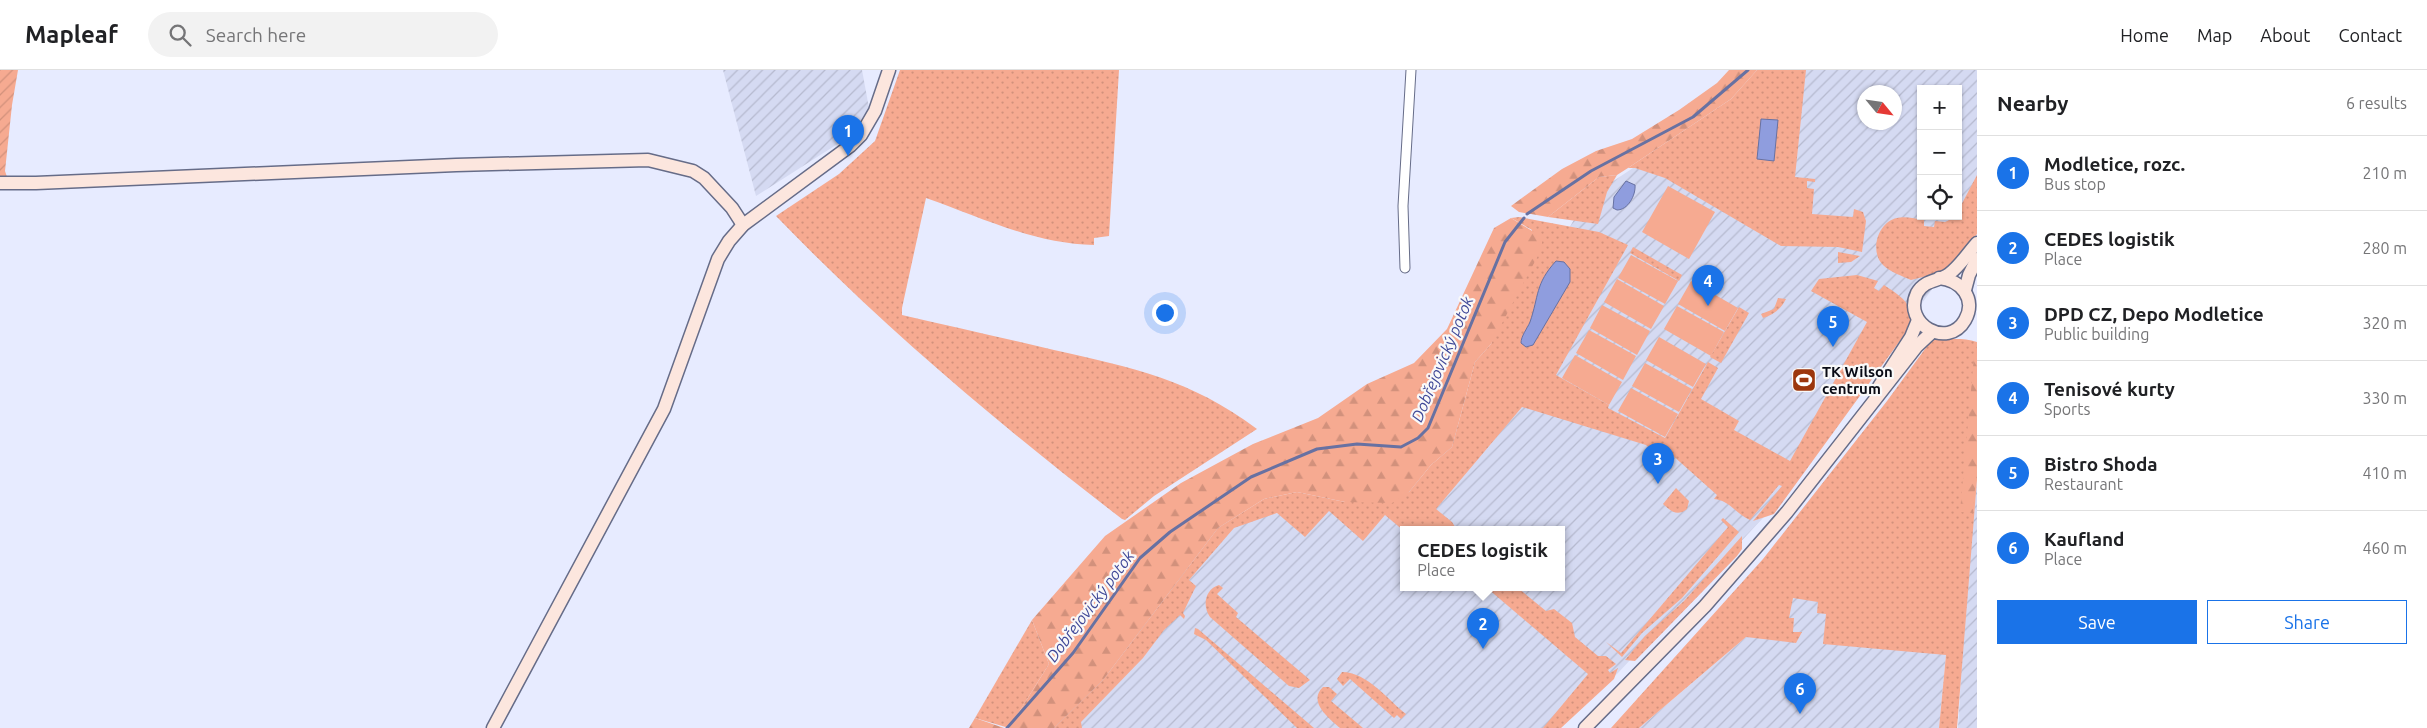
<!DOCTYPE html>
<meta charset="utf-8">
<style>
:root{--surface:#fff;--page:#f2f2f2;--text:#202124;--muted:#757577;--line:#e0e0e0;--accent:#1a73e8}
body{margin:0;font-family:Ubuntu,sans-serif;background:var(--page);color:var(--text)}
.controls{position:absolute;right:15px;top:15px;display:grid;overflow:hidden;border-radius:0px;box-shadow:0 1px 4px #0004}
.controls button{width:45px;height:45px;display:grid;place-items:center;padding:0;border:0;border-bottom:1px solid var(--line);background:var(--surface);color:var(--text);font:25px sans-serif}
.compass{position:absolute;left:1857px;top:15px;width:45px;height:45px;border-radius:50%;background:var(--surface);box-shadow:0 1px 4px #0004;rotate:119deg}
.you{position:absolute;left:1164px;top:242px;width:18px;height:18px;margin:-12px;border:4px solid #fff;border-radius:50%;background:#1a73e8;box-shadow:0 0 0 8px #1a73e833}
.badge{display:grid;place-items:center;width:32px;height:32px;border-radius:50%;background:var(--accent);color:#fff;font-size:16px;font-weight:700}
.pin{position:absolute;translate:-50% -41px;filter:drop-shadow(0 1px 2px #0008)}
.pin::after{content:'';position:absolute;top:26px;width:18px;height:15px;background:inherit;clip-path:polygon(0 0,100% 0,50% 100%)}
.popup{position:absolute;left:1400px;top:456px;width:165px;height:65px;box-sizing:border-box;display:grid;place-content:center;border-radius:0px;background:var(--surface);filter:drop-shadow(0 1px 4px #0005);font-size:16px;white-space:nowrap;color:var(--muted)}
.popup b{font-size:19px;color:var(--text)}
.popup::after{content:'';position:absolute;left:50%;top:100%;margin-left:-10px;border:10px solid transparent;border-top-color:var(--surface)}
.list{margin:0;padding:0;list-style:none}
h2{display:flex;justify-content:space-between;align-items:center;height:65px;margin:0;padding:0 20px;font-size:21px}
h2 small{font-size:16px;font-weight:400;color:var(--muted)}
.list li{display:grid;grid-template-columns:32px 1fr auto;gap:15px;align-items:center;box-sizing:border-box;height:75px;padding:0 20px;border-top:1px solid var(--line)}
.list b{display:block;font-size:19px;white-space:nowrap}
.list p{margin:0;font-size:16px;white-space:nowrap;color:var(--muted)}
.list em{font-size:16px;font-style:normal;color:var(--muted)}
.actions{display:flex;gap:10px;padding:15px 20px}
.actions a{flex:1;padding:11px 0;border:1px solid var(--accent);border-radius:0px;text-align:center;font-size:18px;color:var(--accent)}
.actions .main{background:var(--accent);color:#fff}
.icon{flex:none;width:28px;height:28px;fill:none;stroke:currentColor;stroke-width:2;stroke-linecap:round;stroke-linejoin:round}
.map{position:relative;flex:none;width:1977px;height:658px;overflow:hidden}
header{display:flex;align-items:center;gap:30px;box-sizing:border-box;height:70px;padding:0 25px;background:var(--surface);border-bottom:1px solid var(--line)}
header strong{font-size:24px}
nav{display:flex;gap:28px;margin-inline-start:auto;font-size:18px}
.search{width:350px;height:45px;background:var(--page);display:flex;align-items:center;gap:12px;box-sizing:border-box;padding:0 18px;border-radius:28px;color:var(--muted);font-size:19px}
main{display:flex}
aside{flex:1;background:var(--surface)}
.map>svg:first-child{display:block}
</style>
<header>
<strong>Mapleaf</strong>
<div class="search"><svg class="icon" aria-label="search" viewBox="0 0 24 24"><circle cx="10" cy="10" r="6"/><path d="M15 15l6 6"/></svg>Search here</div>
<nav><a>Home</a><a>Map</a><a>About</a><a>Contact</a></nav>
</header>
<main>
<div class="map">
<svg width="1977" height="658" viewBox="0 0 1977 658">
<defs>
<pattern id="industrial-furrows" width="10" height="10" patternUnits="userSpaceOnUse" patternTransform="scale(1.25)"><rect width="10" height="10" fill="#d5daf2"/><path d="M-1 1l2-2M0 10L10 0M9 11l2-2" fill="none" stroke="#b6bacf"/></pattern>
<pattern id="grass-dots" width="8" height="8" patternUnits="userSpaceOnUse" patternTransform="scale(1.25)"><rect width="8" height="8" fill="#f6aa91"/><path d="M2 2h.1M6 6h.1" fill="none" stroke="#d2917c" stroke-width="1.8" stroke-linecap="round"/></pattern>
<pattern id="forest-firs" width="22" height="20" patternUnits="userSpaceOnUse" patternTransform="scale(1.25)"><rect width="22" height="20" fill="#f6aa91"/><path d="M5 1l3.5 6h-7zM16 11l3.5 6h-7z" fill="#d2917c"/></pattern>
<pattern id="garden-furrows" width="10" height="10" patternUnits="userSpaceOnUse" patternTransform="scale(1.25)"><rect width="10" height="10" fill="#f6aa91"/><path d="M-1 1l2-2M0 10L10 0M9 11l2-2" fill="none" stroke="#d2917c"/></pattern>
</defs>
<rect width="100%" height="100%" fill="#e7ebff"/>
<g fill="url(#industrial-furrows)" fill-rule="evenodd">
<path d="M 723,0 L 862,0 L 869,38 L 850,66 L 756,126 Z"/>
<path d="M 1764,0 L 1977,0 L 1977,156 L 1789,420 L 1618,603 L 1556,658 L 1028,658 L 1224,446 L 1341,440 L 1431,404 L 1585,130 L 1753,18 ZM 1921,19 L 1958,19 L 1958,146 L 1921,146 ZM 1864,22 L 1894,22 L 1894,52 L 1864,52 ZM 1404,460 L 1562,460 L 1562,518 L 1404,518 Z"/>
<path d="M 1954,279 L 1946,585 L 1939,658 L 1639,658 L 1746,567 Z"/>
<path d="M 1977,410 L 1977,658 L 1958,658 L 1964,551 Z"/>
</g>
<g fill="url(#grass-dots)">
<path d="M 900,0 L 1119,0 L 1109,166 L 1094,168 L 1094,175 C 1035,174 980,147 926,128 L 902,238 L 902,245 C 953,257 1004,268 1054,280 C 1134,298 1190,309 1257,359 L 1154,426 L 1125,450 L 1122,449 C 1001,356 882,256 776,146 L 839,104 L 875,71 Z"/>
<path d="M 1757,0 L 1806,0 L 1795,107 L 1815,109 L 1815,112 L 1807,111 L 1807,118 L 1814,119 L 1812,144 L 1853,147 L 1854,139 L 1863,142 L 1866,151 L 1862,182 L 1838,177 L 1781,176 L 1665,108 L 1635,98 L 1628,98 L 1731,29 Z"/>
<path d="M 1617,105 L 1607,122 L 1598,154 L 1548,147 L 1599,107 Z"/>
<path d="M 1977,105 L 1977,164 L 1959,189 L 1946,201 L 1911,210 C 1902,206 1890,202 1883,195 C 1869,181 1878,152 1897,148 C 1905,146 1916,149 1924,150 L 1924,156 L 1934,157 L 1935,151 L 1945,152 L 1958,146 L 1958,141 Z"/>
<path d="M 1519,147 L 1599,162 L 1628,175 L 1556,305 L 1609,335 L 1608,338 L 1665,368 L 1708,292 L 1718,298 L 1701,329 L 1739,351 L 1734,360 L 1790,391 L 1867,252 L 1811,221 L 1819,209 L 1857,205 L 1878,211 L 1874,218 L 1879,221 L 1884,215 C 1900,226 1916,234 1910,257 L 1774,444 L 1753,451 L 1782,416 L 1779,415 L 1750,450 C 1736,444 1729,430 1714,429 L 1717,425 L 1671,384 L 1664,391 L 1646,375 L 1522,337 L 1436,439 L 1452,452 L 1457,460 L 1404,461 L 1385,445 L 1363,471 L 1329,441 L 1305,467 L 1277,443 L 1234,458 L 1189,510 L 1196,516 L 1183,543 L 1185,546 L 1184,549 L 1180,545 L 1164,560 L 1143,588 L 1081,652 L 1082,658 L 1054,658 L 1103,610 L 1218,458 L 1264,429 L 1297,422 L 1345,432 L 1409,422 L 1431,395 L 1452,377 L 1475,292 L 1491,274 L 1532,160 L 1511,148 Z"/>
<path d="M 1633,177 L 1682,205 L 1679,211 L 1630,183 Z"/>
<path d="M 1838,182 L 1860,186 L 1851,192 L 1838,193 Z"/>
<path d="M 1778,228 L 1786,229 C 1781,239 1773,245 1763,248 L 1761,244 L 1774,239 Z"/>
<path d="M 1739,237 L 1749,243 L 1721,293 L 1710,287 Z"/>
<path d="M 1933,268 C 1949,270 1962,267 1977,272 L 1977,410 L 1957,658 L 1939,658 L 1946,585 L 1823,574 L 1826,544 L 1817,543 L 1818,532 L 1793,528 L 1789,548 L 1794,548 L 1793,562 L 1802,562 L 1796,573 L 1746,567 L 1639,658 L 1611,658 L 1763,489 L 1887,331 Z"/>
<path d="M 1676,418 L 1689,431 L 1687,439 C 1677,447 1671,441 1663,434 Z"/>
<path d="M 1723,448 L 1739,462 L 1682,528 L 1642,563 L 1622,587 L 1606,572 L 1621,583 L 1728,457 L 1721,450 Z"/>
<path d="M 1742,466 L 1742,479 L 1737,486 L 1635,591 L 1625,590 L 1645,566 L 1684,531 Z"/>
<path d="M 1219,515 L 1223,518 L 1217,524 L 1238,543 L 1236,547 L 1310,610 L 1299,618 L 1289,616 L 1210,547 C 1202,536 1205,519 1219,515 Z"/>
<path d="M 1487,518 L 1518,518 L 1546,541 L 1554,539 L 1572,553 L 1575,567 L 1598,586 L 1606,586 L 1616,594 L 1608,600 L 1610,603 L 1618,598 L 1614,609 L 1561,658 L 1543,658 L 1588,604 Z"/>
<path d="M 1032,550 L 1049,594 L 1009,658 L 975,648 Z"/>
<path d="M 1195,558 L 1198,559 L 1314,658 L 1297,658 L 1206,570 L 1194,564 Z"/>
<path d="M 1342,602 C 1367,602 1388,630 1406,644 L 1401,649 L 1397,645 L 1394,648 L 1350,609 L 1343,616 L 1337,609 Z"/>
<path d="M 1323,617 L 1329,617 L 1337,624 L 1331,631 L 1363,658 L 1340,658 C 1330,649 1307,632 1323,617 Z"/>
</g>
<g fill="url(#forest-firs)">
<path d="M 1729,0 L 1757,0 L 1731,29 L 1628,98 L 1617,105 L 1599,107 L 1548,147 L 1519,142 L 1511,136 L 1562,99 L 1596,81 L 1632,69 L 1679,40 L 1717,13 Z"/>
<path d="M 1511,148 L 1542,167 L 1542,178 L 1491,274 L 1475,292 L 1452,377 L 1431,395 L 1409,422 L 1392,433 L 1345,432 L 1297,422 L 1264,429 L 1218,458 L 1103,610 L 1054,658 L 1009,658 L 1049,594 L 1032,550 L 1105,466 L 1181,413 L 1253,374 L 1318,348 L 1367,314 L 1414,293 L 1447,259 L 1494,158 Z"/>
<path d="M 1977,285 L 1977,395 L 1973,443 L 1960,442 L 1974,287 Z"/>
<path d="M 975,648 L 1004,658 L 969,658 Z"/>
</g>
<path fill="url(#garden-furrows)" d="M 0,0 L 18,0 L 12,35 L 5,101 L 7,107 L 0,107 Z"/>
<g fill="#f6aa91">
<path d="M 1668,116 L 1715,142 L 1689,189 L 1642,162 Z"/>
<path d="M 1631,185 L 1678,211 L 1665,234 L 1618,208 Z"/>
<path d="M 1617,209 L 1664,236 L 1651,259 L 1604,232 Z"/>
<path d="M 1691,211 L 1738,238 L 1725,261 L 1678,234 Z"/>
<path d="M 1602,235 L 1650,261 L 1637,285 L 1590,258 Z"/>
<path d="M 1677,236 L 1724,262 L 1711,286 L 1664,259 Z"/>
<path d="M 1589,260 L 1636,286 L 1623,310 L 1576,283 Z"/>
<path d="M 1659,267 L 1706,294 L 1693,317 L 1646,290 Z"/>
<path d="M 1575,285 L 1622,312 L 1609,335 L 1562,308 Z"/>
<path d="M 1645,293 L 1692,319 L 1679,342 L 1632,316 Z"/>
<path d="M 1631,318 L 1678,344 L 1665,367 L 1618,341 Z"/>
</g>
<g fill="#8f9dde" stroke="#6771a2">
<path d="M 1761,49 L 1778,50 L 1774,91 L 1757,89 Z"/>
<path d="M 1626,111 L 1635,115 C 1636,125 1628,140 1617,140 L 1613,138 L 1614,127 Z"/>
<path d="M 1556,191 L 1564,192 L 1570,199 L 1570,212 L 1533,275 L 1526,277 L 1521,273 C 1521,266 1527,259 1530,252 C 1539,226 1535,214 1556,191 Z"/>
</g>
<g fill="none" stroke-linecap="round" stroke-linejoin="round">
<g stroke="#6771a2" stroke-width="3">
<path d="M 1527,144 L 1591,101 L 1693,47 L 1748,0"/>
<path d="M 1007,658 L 1073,583 L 1140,488 L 1170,462 L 1251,407 L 1317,379 L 1357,374 L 1401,377 L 1418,368 L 1428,358 L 1505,172 L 1524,148"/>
</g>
<defs>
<path id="street" d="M 1405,198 L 1403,136 L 1411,0"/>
<g id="secondary">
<path d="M 0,113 L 36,113 L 456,95 L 648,90 L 693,101 L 704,108 L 732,138 L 743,155"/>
<path d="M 1939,208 C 1961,210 1977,229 1965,250 C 1948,280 1902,254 1917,223 C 1925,209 1938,212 1949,204 C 1960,196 1968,183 1977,173"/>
<path d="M 1965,220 L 1969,205 L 1977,189"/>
<path d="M 1878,318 L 1911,267 L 1918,250"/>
<path d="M 493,658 L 664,339 L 718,189 L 729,171 L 743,155 L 850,76 L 861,65 L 875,41 L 889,0"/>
<path d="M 1585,658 L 1705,536 L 1787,442 L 1917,276 L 1932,262"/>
</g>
</defs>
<use href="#street" stroke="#666c88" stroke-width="11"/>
<use href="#secondary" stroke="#666c88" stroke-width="15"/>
<use href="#street" stroke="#fff" stroke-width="9"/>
<use href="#secondary" stroke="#fce6de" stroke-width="12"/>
</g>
<defs>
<symbol id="stadium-square" viewBox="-11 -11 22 22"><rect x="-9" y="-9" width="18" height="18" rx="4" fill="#9c360d" stroke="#f9f9f9"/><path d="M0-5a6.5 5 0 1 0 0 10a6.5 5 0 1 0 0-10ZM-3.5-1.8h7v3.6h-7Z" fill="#fff"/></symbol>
</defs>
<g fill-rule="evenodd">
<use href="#stadium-square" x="1790" y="296" width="28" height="28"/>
</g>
<g text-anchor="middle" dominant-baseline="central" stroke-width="4.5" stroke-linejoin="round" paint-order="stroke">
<g font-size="15" font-weight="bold" fill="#090b15" stroke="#f9f9f9" text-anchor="start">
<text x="1822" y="301">TK Wilson<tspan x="1822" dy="17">centrum</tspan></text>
</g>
<g font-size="16" font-style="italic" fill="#404998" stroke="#f9f9f9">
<text transform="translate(1442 289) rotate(-67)">Dobřejovický potok</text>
<text transform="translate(1090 536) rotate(-53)">Dobřejovický potok</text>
</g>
</g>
</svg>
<div class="controls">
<button>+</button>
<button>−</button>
<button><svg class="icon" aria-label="locate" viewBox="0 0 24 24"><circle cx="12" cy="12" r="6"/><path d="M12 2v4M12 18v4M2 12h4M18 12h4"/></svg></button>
</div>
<svg class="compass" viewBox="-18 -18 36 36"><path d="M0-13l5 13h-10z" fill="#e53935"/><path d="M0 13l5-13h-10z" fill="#757577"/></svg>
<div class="you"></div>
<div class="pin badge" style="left:848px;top:86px">1</div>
<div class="pin badge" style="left:1483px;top:579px">2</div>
<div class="popup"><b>CEDES logistik</b>Place</div>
<div class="pin badge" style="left:1658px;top:414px">3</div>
<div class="pin badge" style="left:1708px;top:236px">4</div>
<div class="pin badge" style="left:1833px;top:277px">5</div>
<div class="pin badge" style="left:1800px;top:644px">6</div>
</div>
<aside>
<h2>Nearby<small>6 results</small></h2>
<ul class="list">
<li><span class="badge">1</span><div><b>Modletice, rozc.</b><p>Bus stop</p></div><em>210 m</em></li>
<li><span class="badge">2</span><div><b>CEDES logistik</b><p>Place</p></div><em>280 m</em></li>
<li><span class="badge">3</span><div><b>DPD CZ, Depo Modletice</b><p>Public building</p></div><em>320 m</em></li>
<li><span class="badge">4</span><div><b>Tenisové kurty</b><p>Sports</p></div><em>330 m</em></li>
<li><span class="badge">5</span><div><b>Bistro Shoda</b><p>Restaurant</p></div><em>410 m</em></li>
<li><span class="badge">6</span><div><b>Kaufland</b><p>Place</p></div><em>460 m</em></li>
</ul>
<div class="actions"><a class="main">Save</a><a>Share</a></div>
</aside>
</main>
